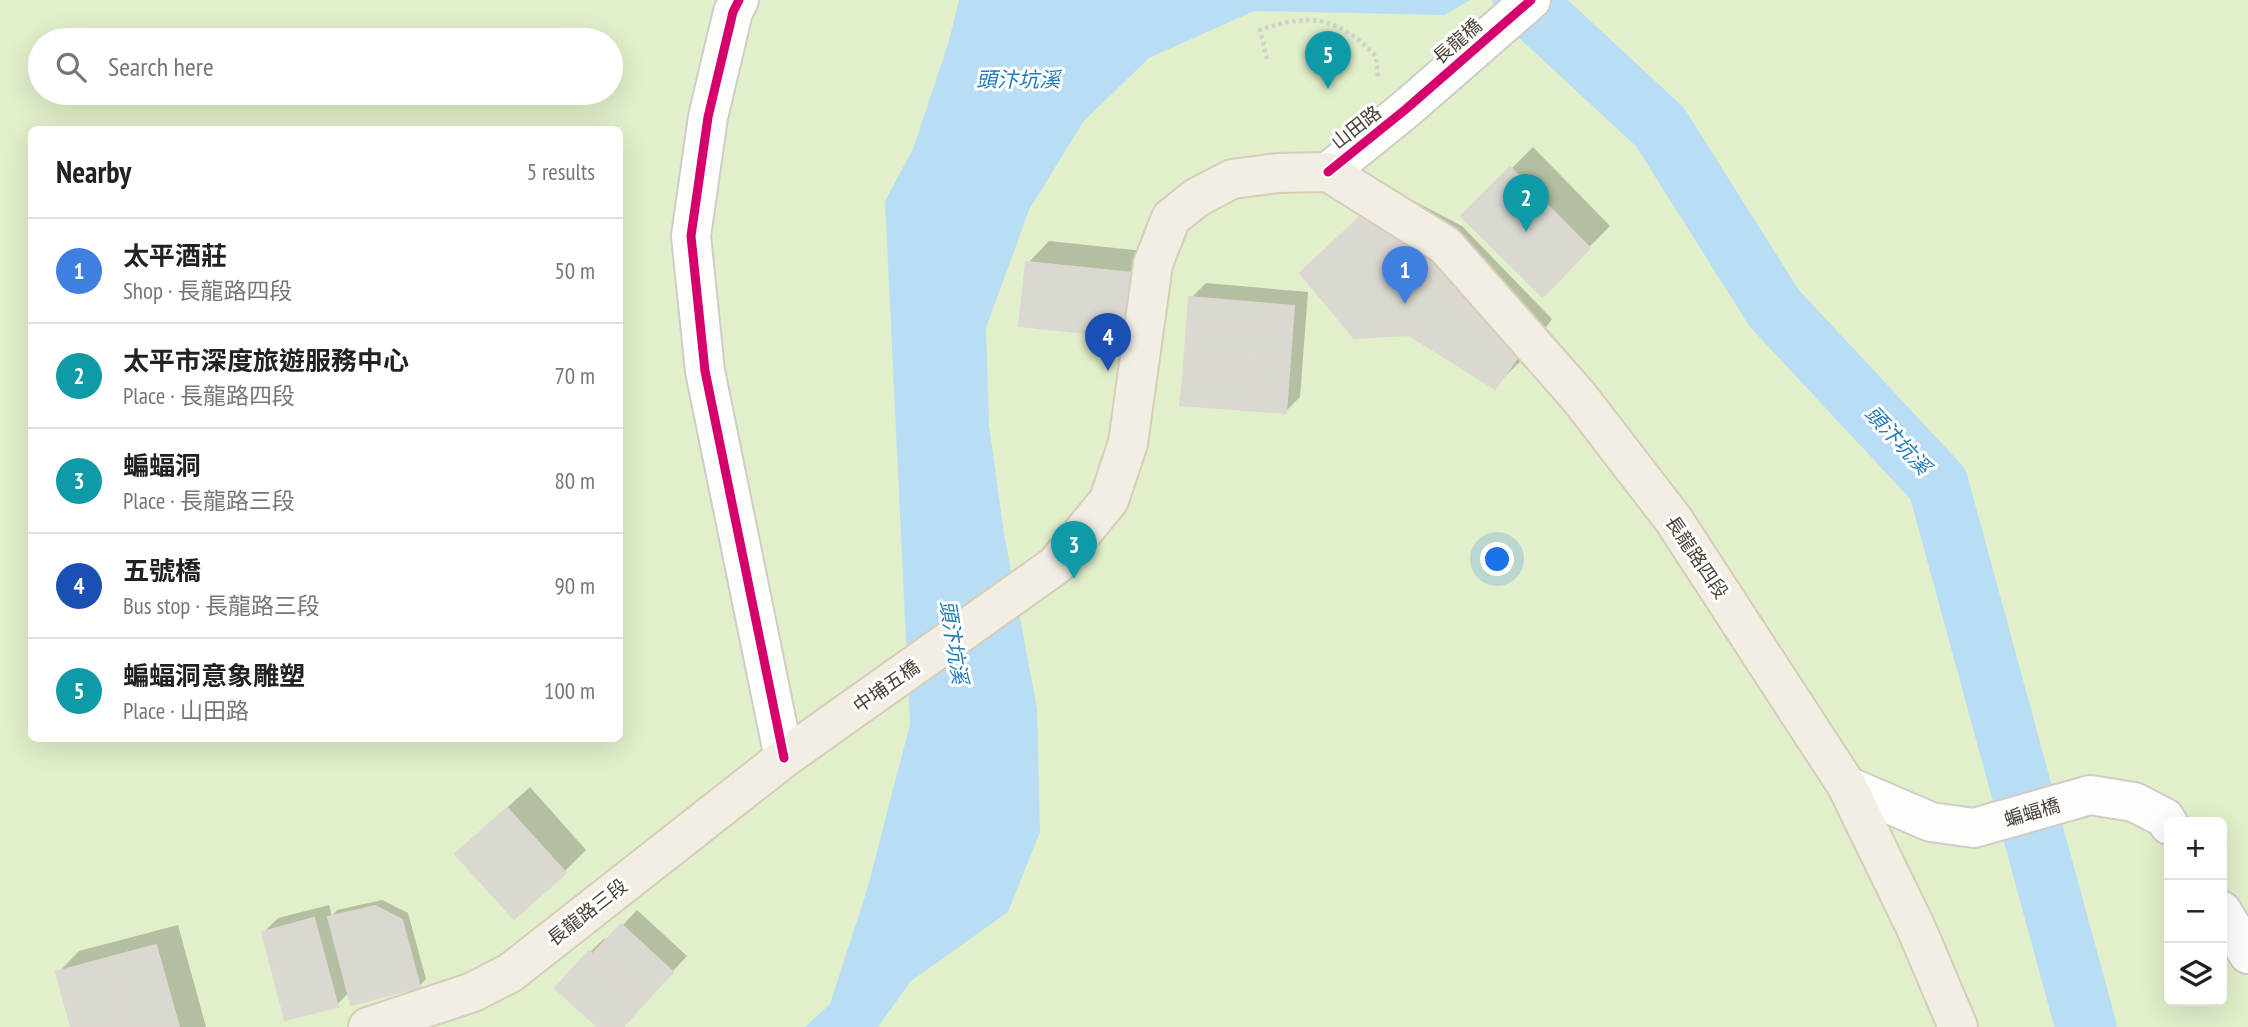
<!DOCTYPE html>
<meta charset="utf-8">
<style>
:root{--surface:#fff;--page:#f6f6f6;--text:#222;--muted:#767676;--line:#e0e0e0;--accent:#867f76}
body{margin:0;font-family:"PT Sans Narrow","Noto Sans TC",sans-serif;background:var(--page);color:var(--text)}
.controls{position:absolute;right:21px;bottom:21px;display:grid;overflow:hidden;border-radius:10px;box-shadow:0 7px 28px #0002}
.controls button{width:63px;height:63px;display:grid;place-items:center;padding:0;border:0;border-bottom:2px solid var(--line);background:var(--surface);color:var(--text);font:35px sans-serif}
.you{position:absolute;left:1498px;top:560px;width:24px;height:24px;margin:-18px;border:5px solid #fff;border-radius:50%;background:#1a73e8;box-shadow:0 0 0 10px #1a73e833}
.badge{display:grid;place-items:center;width:46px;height:46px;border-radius:50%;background:var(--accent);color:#fff;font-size:23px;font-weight:700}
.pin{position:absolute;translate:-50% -58px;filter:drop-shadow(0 2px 4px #0008)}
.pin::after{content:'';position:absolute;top:37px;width:24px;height:21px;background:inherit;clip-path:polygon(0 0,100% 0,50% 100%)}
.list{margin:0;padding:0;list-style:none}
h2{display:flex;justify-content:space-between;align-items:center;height:91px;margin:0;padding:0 28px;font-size:30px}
h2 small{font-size:23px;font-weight:400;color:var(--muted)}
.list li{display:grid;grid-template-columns:46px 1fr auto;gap:21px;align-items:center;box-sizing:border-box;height:105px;padding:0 28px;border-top:2px solid var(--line)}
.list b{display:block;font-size:26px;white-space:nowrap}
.list p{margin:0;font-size:23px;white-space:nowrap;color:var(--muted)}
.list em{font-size:23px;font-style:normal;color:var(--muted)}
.icon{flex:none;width:38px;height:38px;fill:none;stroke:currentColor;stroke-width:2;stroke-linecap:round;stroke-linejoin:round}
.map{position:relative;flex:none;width:2248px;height:1027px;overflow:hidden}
.search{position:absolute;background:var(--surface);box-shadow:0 7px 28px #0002;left:28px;top:28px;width:595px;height:77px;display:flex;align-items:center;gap:18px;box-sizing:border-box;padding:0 24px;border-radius:38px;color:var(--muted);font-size:26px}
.panel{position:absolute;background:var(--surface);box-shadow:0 7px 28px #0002;left:28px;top:126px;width:595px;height:616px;border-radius:10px}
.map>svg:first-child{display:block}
</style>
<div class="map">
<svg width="2248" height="1027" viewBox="0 0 2248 1027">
<rect width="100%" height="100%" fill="#f3f1ec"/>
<path fill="#e1efca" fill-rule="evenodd" d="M 0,0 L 2248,0 L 2248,1027 L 0,1027 ZM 40,40 L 611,40 L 611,93 L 40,93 ZM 32,130 L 620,130 L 620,738 L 32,738 ZM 2169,822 L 2222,822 L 2222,1001 L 2169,1001 Z"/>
<path fill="#b9ddf4" d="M 959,0 L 1470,0 L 1445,15 L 1254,11 L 1149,58 L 1083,122 L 1029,210 L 986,328 L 989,425 L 1004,534 L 1037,708 L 1040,832 L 1008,912 L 911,981 L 878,1027 L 805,1027 L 830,1004 L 867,890 L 910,724 L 885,201 L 913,149 L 949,41 Z"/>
<g fill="#0003">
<path d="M 1533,147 L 1610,226 L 1543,294 L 1464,216 Z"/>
<path d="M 1391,189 L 1462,226 L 1552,319 L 1523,359 L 1495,386 Z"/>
<path d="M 1049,241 L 1153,252 L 1124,335 L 1028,263 Z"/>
<path d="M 1206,283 L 1308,292 L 1300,397 L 1285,412 L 1191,298 Z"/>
<path d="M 530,787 L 586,850 L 564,872 L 479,833 Z"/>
<path d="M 382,900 L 408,913 L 426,979 L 419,986 L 349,992 L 337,1005 L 264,932 L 278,918 L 329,905 L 332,916 L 337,910 Z"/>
<path d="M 637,910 L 687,956 L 621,1027 L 601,1027 L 590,952 L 605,938 L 608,941 Z"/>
<path d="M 178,925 L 206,1027 L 72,1027 L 58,973 L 79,951 Z"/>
</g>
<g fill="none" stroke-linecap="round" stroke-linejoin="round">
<path stroke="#b9ddf4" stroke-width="61" d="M 1523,0 L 1660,127 L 1774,308 L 1938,484 L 2086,1027"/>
</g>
<g fill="#dbd8d2" stroke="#dcd8d1" stroke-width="2">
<path d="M 1510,167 L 1590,248 L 1543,297 L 1461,216 Z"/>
<path d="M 1362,215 L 1435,253 L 1525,347 L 1495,389 L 1409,335 L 1354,338 L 1300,273 Z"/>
<path d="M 1026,262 L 1132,273 L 1125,337 L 1019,326 Z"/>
<path d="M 1189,297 L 1294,306 L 1292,332 L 1187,324 Z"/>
<path d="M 1187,324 L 1292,332 L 1290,360 L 1185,351 Z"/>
<path d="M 1185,351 L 1290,360 L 1288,387 L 1183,378 Z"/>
<path d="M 1183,378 L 1288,387 L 1286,413 L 1180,405 Z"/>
<path d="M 507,808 L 566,873 L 514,919 L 455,854 Z"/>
<path d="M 375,906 L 402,920 L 420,987 L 351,1005 L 328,917 Z"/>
<path d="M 314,918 L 338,1007 L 285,1020 L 262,932 Z"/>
<path d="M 621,924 L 673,972 L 645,1002 L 592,955 Z"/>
<path d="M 156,945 L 179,1027 L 125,1027 L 107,958 Z"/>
<path d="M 589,951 L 645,1002 L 623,1027 L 598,1027 L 555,988 Z"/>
<path d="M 107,958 L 125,1027 L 71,1027 L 56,972 Z"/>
</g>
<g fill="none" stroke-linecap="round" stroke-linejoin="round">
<defs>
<g id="minor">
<path d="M 739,0 L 733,12 L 708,117 L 691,236 L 705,371 L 784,758"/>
<path d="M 1328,172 L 1406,109 L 1531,0"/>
<path d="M 1847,786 L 1931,822 L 1974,828 L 2090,795 L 2134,802 L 2165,818 L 2169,825"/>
<path d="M 2222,911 L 2248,954"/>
</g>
<path id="major" d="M 368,1027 L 473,992 L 510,973 L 784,758 L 1056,565 L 1109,500 L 1128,443 L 1153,264 L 1171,218 L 1196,198 L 1232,179 L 1278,173 L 1328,172 L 1445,245 L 1579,397 L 1673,519 L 1847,786 L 1916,928 L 1958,1027"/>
</defs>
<use href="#minor" stroke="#d0cdc8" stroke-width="42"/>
<use href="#major" stroke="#d7cdb8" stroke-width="42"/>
<path stroke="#d3d1cb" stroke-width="4.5" stroke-dasharray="3.5 3.5" stroke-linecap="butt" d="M 1267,59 L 1260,30 C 1312,12 1337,17 1376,56 L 1378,80"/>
<use href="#minor" stroke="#fdfdfc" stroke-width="38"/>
<use href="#major" stroke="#f2eee4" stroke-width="38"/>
<defs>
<g id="cycleway">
<path d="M 739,0 L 733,12 L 708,117 L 691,236 L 705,371 L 784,758"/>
<path d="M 1328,172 L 1406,109 L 1531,0"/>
</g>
</defs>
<use href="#cycleway" stroke="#fff" stroke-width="13"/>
<use href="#cycleway" stroke="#d6006c" stroke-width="9"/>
</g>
<g text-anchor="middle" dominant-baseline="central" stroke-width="6" stroke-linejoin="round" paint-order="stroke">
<g font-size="19" fill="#4b4236" stroke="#fff">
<text transform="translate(1457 41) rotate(-41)">長龍橋</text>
<text transform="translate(1356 127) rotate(-38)">山田路</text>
<text transform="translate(1697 557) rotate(56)">長龍路四段</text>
<text transform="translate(886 686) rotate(-35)">中埔五橋</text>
<text transform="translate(2032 812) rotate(-16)">蝙蝠橋</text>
<text transform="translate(587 912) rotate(-38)">長龍路三段</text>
</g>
<g font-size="21" font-style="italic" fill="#227cba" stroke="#fff">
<text x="1018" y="79">頭汴坑溪</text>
<text transform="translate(1898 440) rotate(47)">頭汴坑溪</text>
<text transform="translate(954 642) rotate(81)">頭汴坑溪</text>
</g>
</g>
</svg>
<div class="controls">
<button>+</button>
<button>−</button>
<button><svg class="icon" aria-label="layers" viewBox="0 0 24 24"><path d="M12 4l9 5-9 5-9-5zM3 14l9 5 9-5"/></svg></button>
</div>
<div class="you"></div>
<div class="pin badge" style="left:1405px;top:304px;background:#3f7fe0">1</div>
<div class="pin badge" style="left:1526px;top:232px;background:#0f9aa8">2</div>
<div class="pin badge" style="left:1074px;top:579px;background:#0f9aa8">3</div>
<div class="pin badge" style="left:1108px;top:371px;background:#1a4fb4">4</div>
<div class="pin badge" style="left:1328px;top:89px;background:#0f9aa8">5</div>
<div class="search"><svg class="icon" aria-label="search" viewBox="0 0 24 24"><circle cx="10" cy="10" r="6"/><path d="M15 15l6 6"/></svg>Search here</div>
<section class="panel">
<h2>Nearby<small>5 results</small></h2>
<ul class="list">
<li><span class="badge" style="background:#3f7fe0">1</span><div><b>太平酒莊</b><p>Shop · 長龍路四段</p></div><em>50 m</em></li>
<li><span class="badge" style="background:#0f9aa8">2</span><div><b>太平市深度旅遊服務中心</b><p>Place · 長龍路四段</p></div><em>70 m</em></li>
<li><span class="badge" style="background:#0f9aa8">3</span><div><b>蝙蝠洞</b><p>Place · 長龍路三段</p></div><em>80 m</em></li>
<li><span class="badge" style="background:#1a4fb4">4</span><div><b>五號橋</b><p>Bus stop · 長龍路三段</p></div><em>90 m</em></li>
<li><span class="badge" style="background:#0f9aa8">5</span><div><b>蝙蝠洞意象雕塑</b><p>Place · 山田路</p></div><em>100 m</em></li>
</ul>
</section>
</div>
